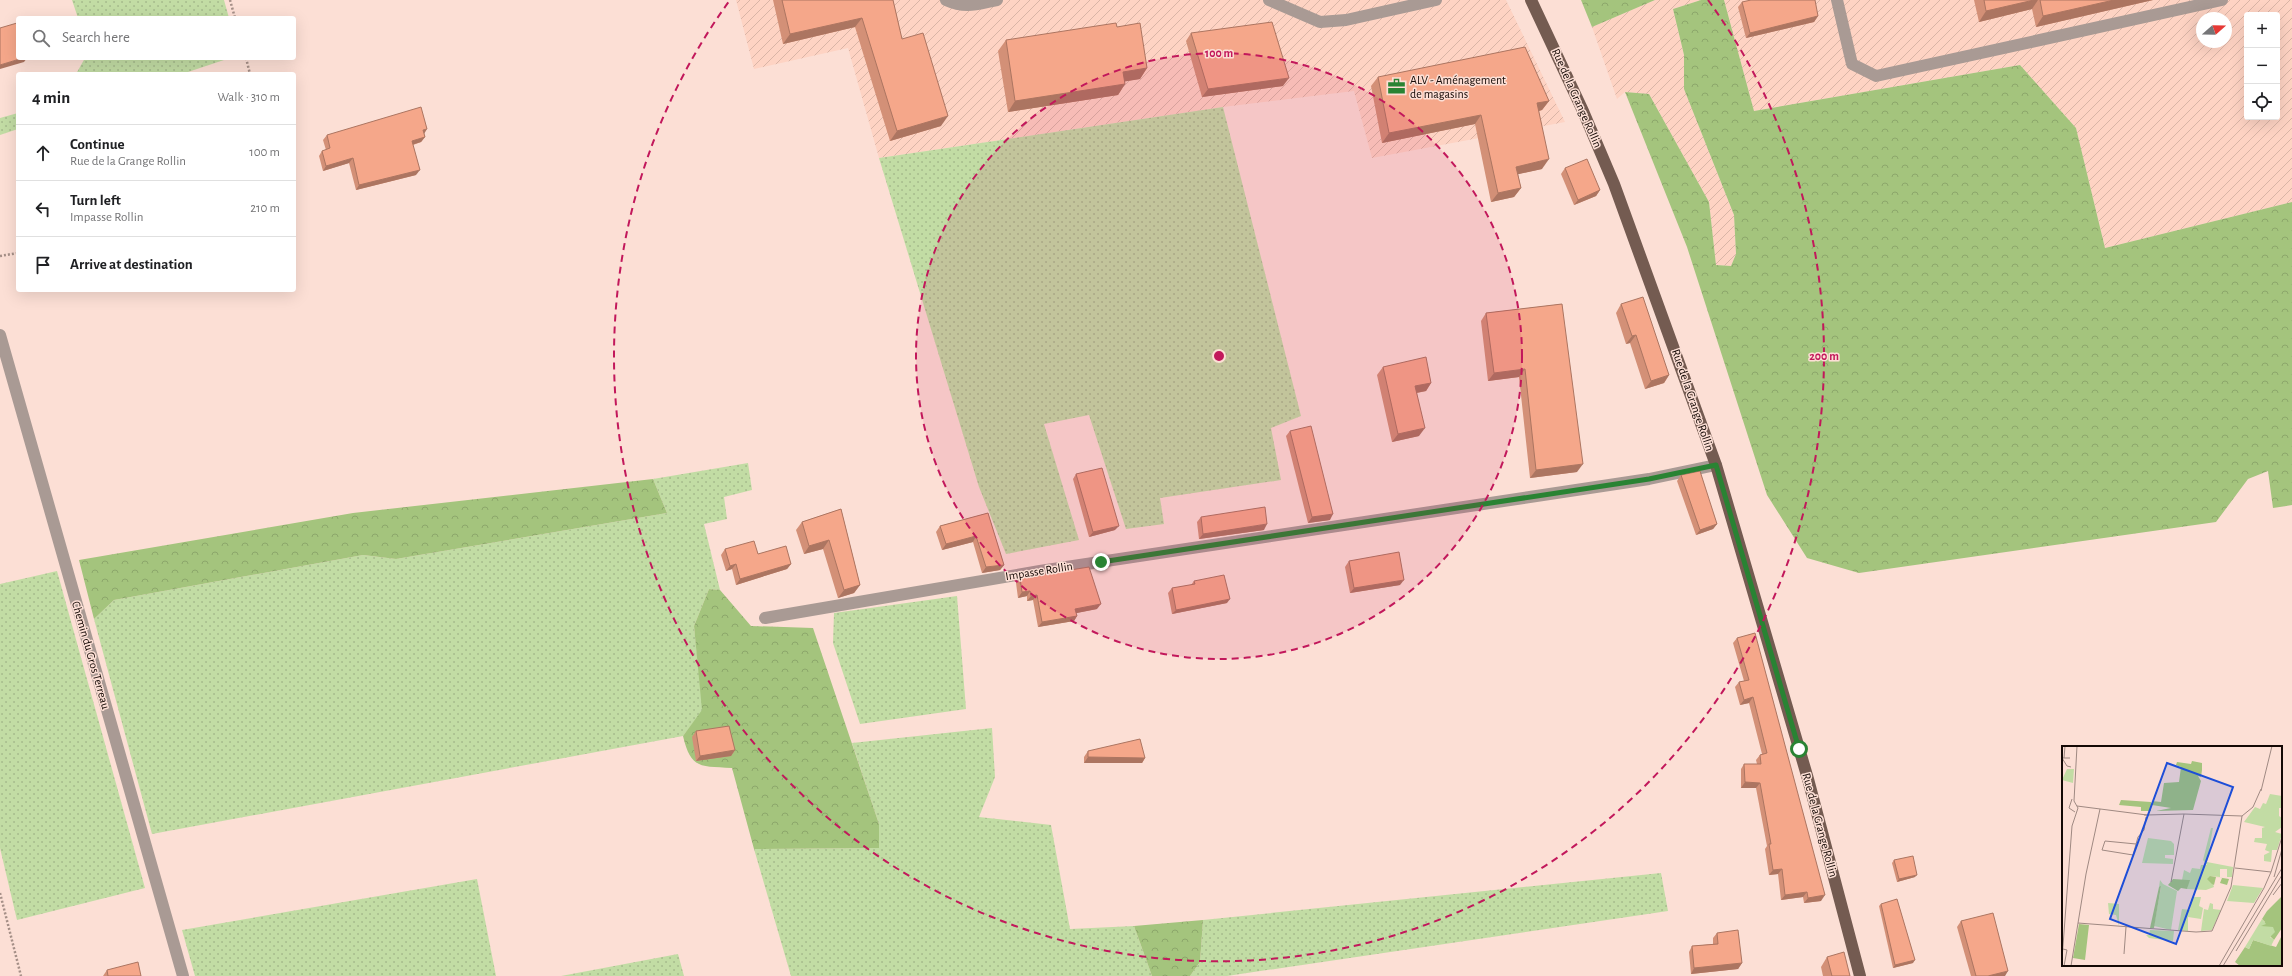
<!DOCTYPE html>
<meta charset="utf-8">
<style>
:root{--surface:#fff;--page:#f6f6f6;--text:#202124;--muted:#757577;--line:#e0e0e0}
body{margin:0;font-family:"Alegreya Sans",sans-serif;background:var(--page);color:var(--text)}
.controls{position:absolute;right:12px;top:12px;display:grid;overflow:hidden;border-radius:4px;box-shadow:0 4px 16px #0002}
.controls button{width:36px;height:36px;display:grid;place-items:center;padding:0;border:0;border-bottom:1px solid var(--line);background:var(--surface);color:var(--text);font:20px sans-serif}
.compass{position:absolute;left:2196px;top:12px;width:36px;height:36px;border-radius:50%;background:var(--surface);box-shadow:0 4px 16px #0002;rotate:70deg}
.stop{position:absolute;width:12px;height:12px;margin:-9px;border:3px solid #298333;border-radius:50%;background:#fff}
.stop.end{background:#298333;border-color:#fff;box-shadow:0 1px 4px #0008}
.list{margin:0;padding:0;list-style:none}
h2{display:flex;justify-content:space-between;align-items:center;height:52px;margin:0;padding:0 16px;font-size:17px}
h2 small{font-size:13px;font-weight:400;color:var(--muted)}
.list li{display:grid;grid-template-columns:26px 1fr auto;gap:12px;align-items:center;box-sizing:border-box;height:56px;padding:0 16px;border-top:1px solid var(--line)}
.list b{display:block;font-size:15px;white-space:nowrap}
.list p{margin:0;font-size:13px;white-space:nowrap;color:var(--muted)}
.list em{font-size:13px;font-style:normal;color:var(--muted)}
.icon{flex:none;width:22px;height:22px;fill:none;stroke:currentColor;stroke-width:2;stroke-linecap:round;stroke-linejoin:round}
.map{position:relative;flex:none;width:2292px;height:976px;overflow:hidden}
.search{position:absolute;background:var(--surface);box-shadow:0 4px 16px #0002;left:16px;top:16px;width:280px;height:44px;display:flex;align-items:center;gap:10px;box-sizing:border-box;padding:0 14px;border-radius:4px;color:var(--muted);font-size:15px}
.panel{position:absolute;background:var(--surface);box-shadow:0 4px 16px #0002;left:16px;top:72px;width:280px;height:220px;border-radius:4px}
.map>svg:first-child{display:block}
</style>
<div class="map">
<svg width="2292" height="976" viewBox="0 0 2292 976">
<defs>
<pattern id="industrial-furrows" width="10" height="10" patternUnits="userSpaceOnUse"><rect width="10" height="10" fill="#fed3c3"/><path d="M-1 1l2-2M0 10L10 0M9 11l2-2" fill="none" stroke="#d9b4a6"/></pattern>
<pattern id="grass-dots" width="8" height="8" patternUnits="userSpaceOnUse"><rect width="8" height="8" fill="#c2dca4"/><path d="M2 2h.1M6 6h.1" fill="none" stroke="#a6bb8c" stroke-width="1.8" stroke-linecap="round"/></pattern>
<pattern id="forest-crowns" width="20" height="18" patternUnits="userSpaceOnUse"><rect width="20" height="18" fill="#a4c47d"/><path d="M2 6a3 3 0 1 1 6 0M12 15a3 3 0 1 1 6 0" fill="none" stroke="#8ca76b"/></pattern>
</defs>
<rect width="100%" height="100%" fill="#fcdfd5"/>
<g fill="url(#industrial-furrows)" fill-rule="evenodd">
<path d="M 736,0 L 1506,0 L 1565,122 L 1372,158 L 1354,91 L 1223,107 L 879,158 L 848,48 L 754,69 Z"/>
<path d="M 1655,0 L 1701,0 L 1673,9 L 1684,55 L 1684,89 L 1734,215 L 1736,254 L 1731,266 L 1716,265 L 1709,202 L 1649,94 L 1625,92 L 1617,99 L 1592,27 Z"/>
<path d="M 1724,0 L 2292,0 L 2292,202 L 2105,248 L 2076,128 L 2020,65 L 1754,111 ZM 2247,15 L 2277,15 L 2277,117 L 2247,117 ZM 2202,18 L 2226,18 L 2226,42 L 2202,42 Z"/>
</g>
<g fill="url(#grass-dots)">
<path d="M 72,0 L 224,0 L 229,18 L 78,18 Z"/>
<path d="M 85,58 L 230,58 L 182,74 L 76,74 Z"/>
<path d="M 1223,107 L 1301,416 L 1271,428 L 1281,480 L 1160,498 L 1164,524 L 1126,529 L 1089,415 L 1044,424 L 1079,540 L 1006,554 L 979,487 L 879,158 Z"/>
<path d="M 18,113 L 18,129 L 0,135 L 0,118 Z"/>
<path d="M 748,463 L 752,490 L 724,497 L 727,519 L 704,524 L 720,590 L 709,589 L 694,626 L 703,710 L 683,736 L 152,834 L 94,619 L 114,600 L 363,555 L 396,559 L 667,513 L 653,479 Z"/>
<path d="M 57,571 L 145,888 L 17,920 L 0,848 L 0,584 Z"/>
<path d="M 957,596 L 966,709 L 860,724 L 833,643 L 834,613 Z"/>
<path d="M 992,728 L 995,777 L 979,817 L 1051,825 L 1070,929 L 1134,926 L 1152,976 L 791,976 L 754,849 L 879,848 L 879,824 L 852,743 Z"/>
<path d="M 1661,873 L 1668,911 L 1227,976 L 1190,976 L 1200,962 L 1203,920 Z"/>
<path d="M 477,879 L 496,976 L 195,976 L 182,930 Z"/>
<path d="M 678,954 L 684,976 L 561,976 Z"/>
</g>
<g fill="url(#forest-crowns)">
<path d="M 1581,0 L 1655,0 L 1592,27 Z"/>
<path d="M 1701,0 L 1724,0 L 1754,111 L 2020,65 L 2076,128 L 2105,248 L 2292,202 L 2292,505 L 2273,508 L 2268,471 L 2248,479 L 2216,522 L 1859,573 L 1807,558 L 1767,495 L 1687,247 L 1625,92 L 1649,94 L 1709,202 L 1716,265 L 1731,266 L 1736,254 L 1734,215 L 1684,89 L 1684,55 L 1673,9 Z"/>
<path d="M 653,479 L 667,513 L 396,559 L 363,555 L 114,600 L 94,619 L 79,560 L 353,513 Z"/>
<path d="M 709,589 L 720,590 L 751,626 L 813,628 L 879,824 L 879,848 L 754,849 L 732,768 C 701,766 691,770 683,736 L 702,710 L 694,626 Z"/>
<path d="M 1203,920 L 1200,962 L 1190,976 L 1152,976 L 1134,926 Z"/>
</g>
<g fill="none" stroke-linecap="round" stroke-linejoin="round">
<g stroke="#a58f87" stroke-width="2.5" stroke-dasharray="2 2" stroke-linecap="butt">
<path d="M 230,0 L 235,18"/>
<path d="M 246,58 L 250,74"/>
<path d="M 0,256 L 18,253"/>
<path d="M 0,893 L 21,976"/>
</g>
<g stroke="#a99a94" stroke-width="12">
<path d="M 946,0 C 966,9 977,4 997,0"/>
<path d="M 1269,0 L 1320,22 L 1346,20 L 1436,0"/>
<path d="M 1837,0 L 1852,64 L 1876,76 L 2222,0"/>
<path d="M 0,335 L 183,976"/>
<path d="M 765,618 L 1040,571 L 1649,479 L 1716,465"/>
</g>
<path stroke="#745b51" stroke-width="12" d="M 1531,0 L 1583,111 L 1614,184 L 1716,465 L 1808,779 L 1860,976"/>
</g>
<g fill="#d39077">
<path d="M 773,0 L 893,0 L 902,39 L 941,126 L 890,141 L 855,27 L 783,44 Z"/>
<path d="M 1974,0 L 2153,0 L 2036,27 L 2032,9 L 1979,22 Z"/>
<path d="M 1742,2 L 1818,16 L 1814,22 L 1746,38 L 1738,7 Z"/>
<path d="M 1191,33 L 1283,86 L 1202,97 L 1186,41 Z"/>
<path d="M 1006,40 L 1147,68 L 1140,79 L 1125,81 L 1125,84 L 1118,95 L 1008,112 L 998,51 Z"/>
<path d="M 1378,77 L 1549,101 L 1542,110 L 1539,111 L 1542,169 L 1518,174 L 1521,188 L 1514,197 L 1491,202 L 1475,124 L 1382,143 L 1371,86 Z"/>
<path d="M 424,134 L 425,137 L 421,142 L 413,145 L 416,175 L 356,190 L 349,163 L 323,171 L 319,156 L 322,151 L 326,150 L 323,140 L 327,135 Z"/>
<path d="M 1565,168 L 1600,190 L 1596,196 L 1574,205 L 1561,174 Z"/>
<path d="M 1562,304 L 1577,472 L 1530,478 L 1519,377 L 1488,381 L 1481,321 L 1486,313 Z"/>
<path d="M 1621,304 L 1669,375 L 1664,383 L 1645,389 L 1630,343 L 1626,344 L 1616,313 Z"/>
<path d="M 1383,367 L 1431,383 L 1426,391 L 1417,393 L 1419,436 L 1392,442 L 1377,375 Z"/>
<path d="M 1290,431 L 1330,520 L 1308,523 L 1286,436 Z"/>
<path d="M 1076,474 L 1115,530 L 1089,537 L 1073,479 Z"/>
<path d="M 1681,475 L 1717,524 L 1713,529 L 1696,535 L 1677,481 Z"/>
<path d="M 841,509 L 860,585 L 854,593 L 838,598 L 823,549 L 804,554 L 796,530 L 802,522 Z"/>
<path d="M 988,513 L 1004,565 L 1000,570 L 982,573 L 973,542 L 942,550 L 936,532 L 940,526 Z"/>
<path d="M 1201,517 L 1264,530 L 1199,539 L 1197,522 Z"/>
<path d="M 725,549 L 758,554 L 791,564 L 787,569 L 736,585 L 732,569 L 726,571 L 721,555 Z"/>
<path d="M 1349,561 L 1400,585 L 1350,593 L 1345,567 Z"/>
<path d="M 1020,578 L 1097,609 L 1076,613 L 1077,616 L 1074,621 L 1038,627 L 1033,600 L 1027,601 L 1027,596 L 1018,598 L 1016,583 Z"/>
<path d="M 1194,581 L 1227,603 L 1172,614 L 1168,593 L 1172,588 L 1191,585 Z"/>
<path d="M 1737,638 L 1821,901 L 1804,903 L 1803,897 L 1781,900 L 1778,874 L 1769,875 L 1765,849 L 1767,846 L 1756,788 L 1741,788 L 1741,769 L 1744,764 L 1757,764 L 1756,760 L 1760,755 L 1762,754 L 1749,703 L 1740,705 L 1735,687 L 1739,682 L 1744,681 L 1733,643 Z"/>
<path d="M 696,731 L 735,750 L 731,756 L 696,761 L 692,737 Z"/>
<path d="M 1088,751 L 1145,758 L 1142,763 L 1084,763 L 1084,757 Z"/>
<path d="M 1894,860 L 1915,877 L 1897,882 L 1892,863 Z"/>
<path d="M 1881,904 L 1913,963 L 1893,968 L 1879,906 Z"/>
<path d="M 1961,921 L 2005,976 L 1971,976 L 1957,927 Z"/>
<path d="M 1717,933 L 1742,963 L 1738,969 L 1691,974 L 1689,952 L 1692,946 L 1713,944 L 1713,938 Z"/>
<path d="M 1827,957 L 1850,976 L 1823,976 L 1821,967 Z"/>
<path d="M 107,970 L 141,976 L 103,976 Z"/>
</g>
<g fill="#ac7561">
<path d="M 2034,0 L 2038,0 L 2032,9 L 1979,22 L 1986,11 Z"/>
<path d="M 2114,0 L 2153,0 L 2036,27 L 2043,16 Z"/>
<path d="M 1818,16 L 1814,22 L 1746,38 L 1750,33 Z"/>
<path d="M 862,18 L 855,27 L 783,44 L 790,34 Z"/>
<path d="M 23,58 L 27,58 L 24,62 L 0,69 L 0,65 Z"/>
<path d="M 1147,68 L 1140,79 L 1116,83 L 1123,72 Z"/>
<path d="M 1289,78 L 1283,86 L 1202,97 L 1208,89 Z"/>
<path d="M 1125,84 L 1118,95 L 1008,112 L 1015,101 Z"/>
<path d="M 1549,101 L 1542,110 L 1531,113 L 1537,103 Z"/>
<path d="M 1481,115 L 1475,124 L 1382,143 L 1389,133 Z"/>
<path d="M 948,116 L 941,126 L 890,141 L 897,131 Z"/>
<path d="M 427,129 L 424,134 L 423,130 Z"/>
<path d="M 425,137 L 421,142 L 408,146 L 412,141 Z"/>
<path d="M 353,158 L 349,163 L 323,171 L 326,166 Z"/>
<path d="M 1549,159 L 1542,169 L 1510,176 L 1516,167 Z"/>
<path d="M 420,170 L 416,175 L 356,190 L 359,185 Z"/>
<path d="M 1521,188 L 1514,197 L 1491,202 L 1498,193 Z"/>
<path d="M 1600,190 L 1596,196 L 1574,205 L 1578,200 Z"/>
<path d="M 1636,335 L 1630,343 L 1626,344 L 1632,336 Z"/>
<path d="M 1525,369 L 1519,377 L 1488,381 L 1494,373 Z"/>
<path d="M 1669,375 L 1664,383 L 1645,389 L 1651,381 Z"/>
<path d="M 1431,383 L 1426,391 L 1410,394 L 1415,386 Z"/>
<path d="M 1425,428 L 1419,436 L 1392,442 L 1398,434 Z"/>
<path d="M 1583,464 L 1577,472 L 1530,478 L 1536,470 Z"/>
<path d="M 1333,514 L 1330,520 L 1308,523 L 1312,517 Z"/>
<path d="M 1267,524 L 1264,530 L 1199,539 L 1203,534 Z"/>
<path d="M 1717,524 L 1713,529 L 1696,535 L 1700,530 Z"/>
<path d="M 1119,526 L 1115,530 L 1089,537 L 1093,532 Z"/>
<path d="M 976,536 L 973,542 L 942,550 L 946,544 Z"/>
<path d="M 829,540 L 823,549 L 804,554 L 809,546 Z"/>
<path d="M 736,564 L 732,569 L 726,571 L 730,566 Z"/>
<path d="M 791,564 L 787,569 L 736,585 L 740,579 Z"/>
<path d="M 1004,565 L 1000,570 L 982,573 L 986,567 Z"/>
<path d="M 1404,580 L 1400,585 L 1350,593 L 1354,588 Z"/>
<path d="M 860,585 L 854,593 L 838,598 L 844,590 Z"/>
<path d="M 1030,591 L 1027,596 L 1018,598 L 1022,592 Z"/>
<path d="M 1037,595 L 1033,600 L 1027,601 L 1031,596 Z"/>
<path d="M 1230,599 L 1227,603 L 1172,614 L 1176,610 Z"/>
<path d="M 1101,604 L 1097,609 L 1072,614 L 1075,609 Z"/>
<path d="M 1077,616 L 1074,621 L 1038,627 L 1042,622 Z"/>
<path d="M 1753,697 L 1749,703 L 1740,705 L 1744,700 Z"/>
<path d="M 735,750 L 731,756 L 696,761 L 700,756 Z"/>
<path d="M 1088,757 L 1145,758 L 1142,763 L 1084,763 Z"/>
<path d="M 1745,782 L 1760,783 L 1756,788 L 1741,788 Z"/>
<path d="M 1782,869 L 1778,874 L 1769,875 L 1773,870 Z"/>
<path d="M 1917,875 L 1915,877 L 1897,882 L 1899,879 Z"/>
<path d="M 1807,892 L 1803,897 L 1781,900 L 1785,895 Z"/>
<path d="M 1825,895 L 1821,901 L 1804,903 L 1808,898 Z"/>
<path d="M 1915,960 L 1913,963 L 1893,968 L 1895,965 Z"/>
<path d="M 1742,963 L 1738,969 L 1691,974 L 1694,968 Z"/>
<path d="M 2008,971 L 2005,976 L 1988,976 Z"/>
</g>
<g fill="#f5a78a" stroke="#ac7561">
<path d="M 782,0 L 893,0 L 902,39 L 923,33 L 948,116 L 897,131 L 862,18 L 790,34 Z"/>
<path d="M 1751,0 L 1815,0 L 1818,16 L 1750,33 L 1742,2 Z"/>
<path d="M 1984,0 L 2034,0 L 1986,11 Z"/>
<path d="M 2040,0 L 2114,0 L 2043,16 Z"/>
<path d="M 1272,22 L 1289,78 L 1208,89 L 1191,33 Z"/>
<path d="M 17,23 L 18,25 L 18,58 L 23,58 L 0,65 L 0,28 Z"/>
<path d="M 1116,23 L 1117,27 L 1140,23 L 1147,68 L 1123,72 L 1125,84 L 1015,101 L 1006,40 Z"/>
<path d="M 1525,47 L 1549,101 L 1537,103 L 1549,159 L 1516,167 L 1521,188 L 1498,193 L 1481,115 L 1389,133 L 1378,77 Z"/>
<path d="M 421,107 L 427,129 L 423,130 L 425,137 L 412,141 L 420,170 L 359,185 L 353,158 L 326,166 L 322,151 L 330,148 L 327,135 Z"/>
<path d="M 1587,159 L 1600,190 L 1578,200 L 1565,168 Z"/>
<path d="M 1643,297 L 1669,375 L 1651,381 L 1636,335 L 1632,336 L 1621,304 Z"/>
<path d="M 1562,304 L 1583,464 L 1536,470 L 1525,369 L 1494,373 L 1486,313 Z"/>
<path d="M 1426,357 L 1431,383 L 1415,386 L 1425,428 L 1398,434 L 1383,367 Z"/>
<path d="M 1311,426 L 1333,514 L 1312,517 L 1290,431 Z"/>
<path d="M 1102,468 L 1119,526 L 1093,532 L 1076,474 Z"/>
<path d="M 1700,471 L 1717,524 L 1700,530 L 1681,475 Z"/>
<path d="M 1265,507 L 1267,524 L 1203,534 L 1201,517 Z"/>
<path d="M 841,509 L 860,585 L 844,590 L 829,540 L 809,546 L 802,522 Z"/>
<path d="M 988,513 L 1004,565 L 986,567 L 976,536 L 946,544 L 940,526 Z"/>
<path d="M 754,541 L 758,554 L 786,546 L 791,564 L 740,579 L 736,564 L 730,566 L 725,549 Z"/>
<path d="M 1399,552 L 1404,580 L 1354,588 L 1349,561 Z"/>
<path d="M 1089,567 L 1101,604 L 1075,609 L 1077,616 L 1042,622 L 1037,595 L 1031,596 L 1030,591 L 1022,592 L 1020,578 Z"/>
<path d="M 1224,575 L 1230,599 L 1176,610 L 1172,588 L 1195,584 L 1194,581 Z"/>
<path d="M 1755,633 L 1825,895 L 1808,898 L 1807,892 L 1785,895 L 1782,869 L 1773,870 L 1769,844 L 1771,844 L 1760,783 L 1745,782 L 1744,764 L 1761,764 L 1760,755 L 1767,753 L 1753,697 L 1744,700 L 1739,682 L 1749,680 L 1737,638 Z"/>
<path d="M 729,726 L 735,750 L 700,756 L 696,731 Z"/>
<path d="M 1140,739 L 1145,758 L 1088,757 L 1088,751 Z"/>
<path d="M 1913,856 L 1917,875 L 1899,879 L 1894,860 Z"/>
<path d="M 1897,899 L 1915,960 L 1895,965 L 1881,904 Z"/>
<path d="M 1993,913 L 2008,971 L 1988,976 L 1976,976 L 1961,921 Z"/>
<path d="M 1738,930 L 1742,963 L 1694,968 L 1692,946 L 1718,944 L 1717,933 Z"/>
<path d="M 1844,952 L 1850,976 L 1832,976 L 1827,957 Z"/>
<path d="M 138,962 L 141,976 L 108,976 L 107,970 Z"/>
</g>
<g fill="none" stroke-linecap="round" stroke-linejoin="round">
<path stroke="#298333" stroke-width="5" d="M 1101,562 L 1649,479 L 1716,465 L 1799,749"/>
</g>
<circle cx="1219" cy="356" r="303" fill="#c2185b" fill-opacity=".12"/>
<g fill="none" stroke="#c2185b" stroke-width="2" stroke-dasharray="7 5">
<circle cx="1219" cy="356" r="303"/>
<path d="M1708 0A605 605 0 1 1 730 0"/>
</g>
<defs>
<symbol id="office-bare" viewBox="-9 -9 18 18"><path d="M-6-3h4V-5.5h4V-3h4V5H-6ZM-1-4.5V-3h2v-1.5ZM-6 0V1H6V0Z" fill="#298333" stroke="#fcdfd5" stroke-width="2.5" paint-order="stroke"/></symbol>
</defs>
<g fill-rule="evenodd">
<use href="#office-bare" x="1384" y="74" width="25" height="25"/>
</g>
<g text-anchor="middle" dominant-baseline="central" stroke-width="3" stroke-linejoin="round" paint-order="stroke">
<g font-size="12" fill="#140905" stroke="#fcdfd5" text-anchor="start">
<text x="1410" y="80">ALV - Aménagement<tspan x="1410" dy="14">de magasins</tspan></text>
</g>
<g font-size="12" fill="#140905" stroke="#fcdfd5">
<text transform="translate(1577 98) rotate(66)">Rue de la Grange Rollin</text>
<text transform="translate(1693 400) rotate(71)">Rue de la Grange Rollin</text>
<text transform="translate(1039 571) rotate(-9)">Impasse Rollin</text>
<text transform="translate(91 655) rotate(74)">Chemin du Gros Terreau</text>
<text transform="translate(1820 825) rotate(75)">Rue de la Grange Rollin</text>
</g>
</g>
<g transform="translate(2062 746)">
<rect width="220" height="220" fill="#fcdfd5"/>
<path d="M 5,23 L 12,23 L 11,37 L 0,34 ZM 208,48 L 220,50 L 220,62 L 217,62 L 217,70 L 220,72 L 220,81 L 213,86 L 220,88 L 215,104 L 210,104 L 209,116 L 202,115 L 202,109 L 208,106 L 203,104 L 205,98 L 192,96 L 193,92 L 200,92 L 200,82 L 203,81 L 182,76 L 193,61 L 198,63 L 201,57 L 204,58 ZM 149,82 L 151,82 L 145,116 L 171,121 L 170,131 L 165,131 L 165,123 L 158,123 L 158,131 L 148,130 L 152,141 L 144,144 L 125,143 L 127,134 L 120,134 L 122,124 L 128,127 L 130,122 L 138,123 L 139,119 L 145,119 L 141,114 ZM 86,92 L 109,95 L 112,98 L 112,109 L 103,109 L 103,112 L 111,113 L 111,118 L 80,117 ZM 98,134 L 101,138 L 115,145 L 109,184 L 92,180 L 99,141 L 97,141 ZM 171,139 L 201,142 L 192,157 L 165,155 ZM 130,151 L 139,151 L 137,160 L 141,162 L 139,173 L 126,171 L 126,185 L 116,184 L 120,163 L 128,164 ZM 46,157 L 57,158 L 57,180 L 54,169 L 47,168 ZM 148,157 L 151,158 L 151,163 L 159,164 L 150,184 L 139,185 L 142,163 L 146,164 ZM 88,184 L 112,185 L 111,195 L 87,192 L 84,189 L 87,189 Z" fill="#c2dca4"/>
<path d="M 130,15 L 140,17 L 140,24 L 139,31 L 136,30 L 139,35 L 131,64 L 94,65 L 109,62 L 90,59 L 90,55 L 99,56 L 102,37 L 117,36 L 119,21 L 114,19 L 115,16 L 129,18 ZM 59,54 L 89,56 L 89,65 L 79,65 L 79,61 L 57,59 ZM 148,130 L 167,133 L 165,139 L 158,137 L 160,132 L 154,131 L 152,139 L 150,138 L 145,133 ZM 111,133 L 126,134 L 128,134 L 125,143 L 119,142 L 116,145 L 106,139 ZM 99,140 L 92,182 L 88,182 L 97,141 ZM 220,150 L 220,182 L 212,194 L 198,180 L 203,176 L 200,173 L 205,165 ZM 17,178 L 27,179 L 23,214 L 11,212 ZM 220,189 L 220,220 L 178,220 L 173,216 L 183,201 L 187,203 L 191,194 L 214,201 Z" fill="#a4c47d"/>
<path d="M 200,173 L 204,178 L 199,180 L 211,181 L 213,186 L 208,191 L 212,194 L 209,200 L 191,194 L 187,203 L 183,201 Z" fill="#c2dca4"/>
<path fill="none" stroke="#9f8982" stroke-width="1" d="M 2,12 L 3,0M 8,12 L 0,12 L 5,20 L 9,21M 199,45 L 210,0M 10,53 L 7,62 L 13,66M 15,60 L 85,69 L 82,69M 85,69 L 122,68 L 180,70 L 191,61 L 199,43M 74,98 L 43,95 L 40,104 L 71,109 L 76,91 L 82,84 L 84,71M 173,122 L 209,126 L 220,91M 212,131 L 220,103M 109,136 L 122,68M 211,149 L 220,137M 16,177 L 134,186 L 150,185 L 169,141 L 180,70M 1,203 L 5,204 L 2,220M 174,205 L 220,129M 62,208 L 64,181M 0,213 L 10,80 L 16,62 L 12,55 L 15,0M 9,220 L 24,128 L 38,63M 157,220 L 202,142 L 209,126M 161,220 L 220,122"/>
<path fill="#1d4ed8" fill-opacity="0.15" stroke="#1d4ed8" stroke-width="2" d="M 105,17 L 171,41 L 114,198 L 48,173 Z"/>
<rect width="220" height="220" fill="none" stroke="#140905" stroke-width="2"/>
</g>
<circle cx="1219" cy="356" r="6" fill="#c2185b" stroke="#fcdfd5" stroke-width="2"/>
<g font-size="12" text-anchor="middle" font-weight="bold" fill="#c2185b" stroke="#fcdfd5" stroke-width="3" stroke-linejoin="round" paint-order="stroke">
<text x="1219" y="57">100 m</text>
<text x="1824" y="360">200 m</text>
</g>
</svg>
<div class="controls">
<button>+</button>
<button>−</button>
<button><svg class="icon" aria-label="locate" viewBox="0 0 24 24"><circle cx="12" cy="12" r="6"/><path d="M12 2v4M12 18v4M2 12h4M18 12h4"/></svg></button>
</div>
<svg class="compass" viewBox="-18 -18 36 36"><path d="M0-13l5 13h-10z" fill="#e53935"/><path d="M0 13l5-13h-10z" fill="#757577"/></svg>
<div class="stop" style="left:1799px;top:749px"></div>
<div class="stop end" style="left:1101px;top:562px"></div>
<div class="search"><svg class="icon" aria-label="search" viewBox="0 0 24 24"><circle cx="10" cy="10" r="6"/><path d="M15 15l6 6"/></svg>Search here</div>
<section class="panel">
<h2>4 min<small>Walk · 310 m</small></h2>
<ul class="list">
<li><svg class="icon" aria-label="ahead" viewBox="0 0 24 24"><path d="M12 20V5M6 11l6-6 6 6"/></svg><div><b>Continue</b><p>Rue de la Grange Rollin</p></div><em>100 m</em></li>
<li><svg class="icon" aria-label="left" viewBox="0 0 24 24"><path d="M17 20v-9H6M10 6l-5 5 5 5"/></svg><div><b>Turn left</b><p>Impasse Rollin</p></div><em>210 m</em></li>
<li><svg class="icon" aria-label="arrive" viewBox="0 0 24 24"><path d="M6 21V4h12l-3 4 3 4H6"/></svg><div><b>Arrive at destination</b></div></li>
</ul>
</section>
</div>
